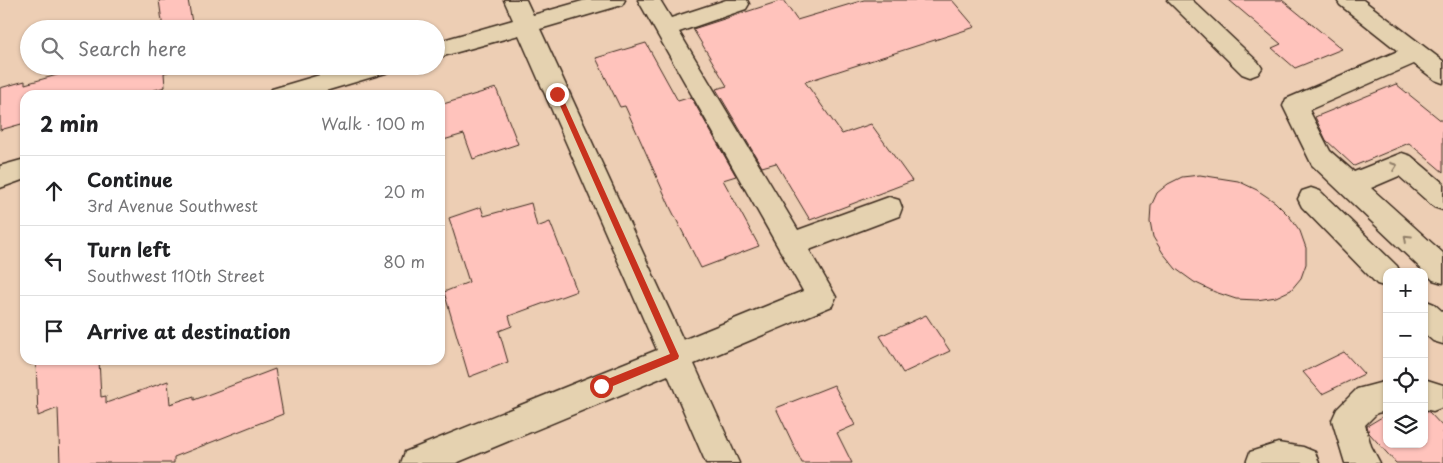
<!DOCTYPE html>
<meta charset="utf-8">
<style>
:root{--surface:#fff;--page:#f2f2f2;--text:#202124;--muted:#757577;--line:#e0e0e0}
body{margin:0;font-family:"Playpen Sans",sans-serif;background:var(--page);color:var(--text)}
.controls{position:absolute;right:15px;bottom:15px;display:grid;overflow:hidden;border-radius:10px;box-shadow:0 1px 4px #0004}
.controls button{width:45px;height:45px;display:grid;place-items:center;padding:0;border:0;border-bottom:1px solid var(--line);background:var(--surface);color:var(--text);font:25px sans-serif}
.stop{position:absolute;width:15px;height:15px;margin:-11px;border:4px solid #c8321e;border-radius:50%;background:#fff}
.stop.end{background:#c8321e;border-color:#fff;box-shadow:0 1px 5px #0008}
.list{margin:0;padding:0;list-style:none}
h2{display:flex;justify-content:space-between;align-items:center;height:65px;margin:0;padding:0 20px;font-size:21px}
h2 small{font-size:16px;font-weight:400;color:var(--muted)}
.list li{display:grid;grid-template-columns:32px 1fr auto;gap:15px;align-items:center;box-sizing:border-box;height:70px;padding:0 20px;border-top:1px solid var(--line)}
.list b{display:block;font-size:19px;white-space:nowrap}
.list p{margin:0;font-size:16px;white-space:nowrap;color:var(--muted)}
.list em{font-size:16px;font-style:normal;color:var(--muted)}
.icon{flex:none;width:28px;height:28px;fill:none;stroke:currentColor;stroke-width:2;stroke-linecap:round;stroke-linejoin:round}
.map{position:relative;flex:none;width:1443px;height:463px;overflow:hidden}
.search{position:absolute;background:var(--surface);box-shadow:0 1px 4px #0004;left:20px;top:20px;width:425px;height:55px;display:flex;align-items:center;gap:12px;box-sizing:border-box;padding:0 18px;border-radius:28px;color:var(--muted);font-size:19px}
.panel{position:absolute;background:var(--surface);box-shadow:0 1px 4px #0004;left:20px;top:90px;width:425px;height:275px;border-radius:15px}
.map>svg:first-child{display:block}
</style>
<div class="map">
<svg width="1443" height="463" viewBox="0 0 1443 463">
<rect width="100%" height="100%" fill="#edceb4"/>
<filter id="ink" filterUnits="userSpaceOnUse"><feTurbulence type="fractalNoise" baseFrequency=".02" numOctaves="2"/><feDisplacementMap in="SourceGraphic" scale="10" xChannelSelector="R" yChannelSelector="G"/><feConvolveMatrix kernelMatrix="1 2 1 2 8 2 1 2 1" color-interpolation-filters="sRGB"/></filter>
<g filter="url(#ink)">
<g fill="#ffc3bc" stroke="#3b2a1e">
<path d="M 159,0 L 188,0 L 193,28 L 219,21 L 220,29 L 163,29 Z"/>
<path d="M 783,0 L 797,20 L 864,0 L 952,0 L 975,27 L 805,82 L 842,134 L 871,124 L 912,181 L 810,220 L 776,163 L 762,167 L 716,89 L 727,86 L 693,29 Z"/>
<path d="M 1229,0 L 1282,0 L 1342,49 L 1295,68 L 1272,48 L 1281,44 Z"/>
<path d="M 646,43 L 678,101 L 691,97 L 736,176 L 723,180 L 759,246 L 701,268 L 671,209 L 625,106 L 620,107 L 596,58 Z"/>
<path d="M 89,66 L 189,66 L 164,73 L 165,87 L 137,95 L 25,95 L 25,123 L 0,130 L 0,88 L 25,81 L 25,84 Z"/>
<path d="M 1396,84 L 1443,122 L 1443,172 L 1409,143 L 1354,166 L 1326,140 L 1315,117 Z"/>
<path d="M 496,88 L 518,144 L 473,159 L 464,134 L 440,141 L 440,105 Z"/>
<path d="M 1200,175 L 1238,181 L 1257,190 L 1275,202 L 1289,216 L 1300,231 L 1306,248 L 1306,264 L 1301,278 L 1291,290 L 1276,297 L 1257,300 L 1236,299 L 1215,292 L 1194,282 L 1176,269 L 1163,253 L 1153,237 L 1150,221 L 1151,206 L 1157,193 L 1168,184 L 1182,177 Z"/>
<path d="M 531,203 L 537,227 L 550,222 L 577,291 L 509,316 L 512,326 L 499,331 L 508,362 L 469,377 L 444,292 L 469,282 L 449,218 L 481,207 L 484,216 Z"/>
<path d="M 926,315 L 950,351 L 903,373 L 880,336 Z"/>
<path d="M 1344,352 L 1364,374 L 1322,394 L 1303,372 Z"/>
<path d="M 36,360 L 99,360 L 101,397 L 106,396 L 106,403 L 168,381 L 170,404 L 194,396 L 194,400 L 275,369 L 283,414 L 174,457 L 174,463 L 60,463 L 58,408 L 38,416 Z"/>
<path d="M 834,385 L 855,425 L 837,433 L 852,463 L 802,463 L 776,408 Z"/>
<path d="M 1424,411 L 1429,412 L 1443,427 L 1443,463 L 1396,463 L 1369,433 L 1367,426 L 1387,414 L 1387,444 L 1424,444 Z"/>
</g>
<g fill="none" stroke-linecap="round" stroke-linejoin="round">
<defs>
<g id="minor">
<path d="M 504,0 L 526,0 L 533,15 L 586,0 L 625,0 L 622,5 L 540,29 L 683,340 L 803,291 L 638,0 L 660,0 L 671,18 L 726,0 L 747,0 L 749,4 L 746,9 L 679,32 L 798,230 L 889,197 L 899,200 L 902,208 L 899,216 L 809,250 L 836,297 L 832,306 L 694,364 L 739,463 L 706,463 L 668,375 L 456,463 L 401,463 L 405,452 L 657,350 L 519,35 L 436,58 L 436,42 L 513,20 Z"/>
<path d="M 1167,0 L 1192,0 L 1258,62 L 1262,68 L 1258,74 L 1250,77 L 1242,74 Z"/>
<path d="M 1337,0 L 1363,0 L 1443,61 L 1443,83 L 1435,80 L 1414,64 L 1309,110 L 1330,151 L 1354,172 L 1402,153 L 1411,156 L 1443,183 L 1443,210 L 1434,207 L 1399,176 L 1371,188 L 1443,253 L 1443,283 L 1433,280 L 1312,165 L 1283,106 L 1286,99 L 1398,51 L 1340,5 Z"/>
<path d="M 350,66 L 393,66 L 389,72 L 312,95 L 269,95 L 272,89 Z"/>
<path d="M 25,159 L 25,179 L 0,188 L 0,166 Z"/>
<path d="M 1311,188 L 1320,191 L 1397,266 L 1400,272 L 1387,272 L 1387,287 L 1377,284 L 1302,207 L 1298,199 L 1302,191 Z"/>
<path d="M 1424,300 L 1434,304 L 1443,312 L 1443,344 L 1433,341 L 1424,333 Z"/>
<path d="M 1424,379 L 1443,385 L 1443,407 L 1433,411 L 1424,409 Z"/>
<path d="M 1387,381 L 1387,411 L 1377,413 L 1365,425 L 1371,446 L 1380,463 L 1345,463 L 1332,420 L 1337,409 L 1357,389 Z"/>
<path d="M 1278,443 L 1303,447 L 1315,452 L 1319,463 L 1246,463 L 1250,452 Z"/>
</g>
</defs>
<use href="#minor" stroke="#3b2a1e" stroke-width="3"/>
<use href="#minor" fill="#e5d2b0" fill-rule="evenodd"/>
</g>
<defs><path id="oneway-chevron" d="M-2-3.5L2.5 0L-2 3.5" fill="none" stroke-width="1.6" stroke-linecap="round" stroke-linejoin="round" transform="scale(1.25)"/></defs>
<g stroke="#907e67">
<use href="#oneway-chevron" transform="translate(1394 166) rotate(-20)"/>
<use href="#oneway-chevron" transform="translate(1407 238) rotate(-137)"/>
</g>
</g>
<path fill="#c8321e" d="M 554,92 L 561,94 L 679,356 L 678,359 L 601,391 L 598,390 L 598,383 L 670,354 Z"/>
</svg>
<div class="controls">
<button>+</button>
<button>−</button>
<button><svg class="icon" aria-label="locate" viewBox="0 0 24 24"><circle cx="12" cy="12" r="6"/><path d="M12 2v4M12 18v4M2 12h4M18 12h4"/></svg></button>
<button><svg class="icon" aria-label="layers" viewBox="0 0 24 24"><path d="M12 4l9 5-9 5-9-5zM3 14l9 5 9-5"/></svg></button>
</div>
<div class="stop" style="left:601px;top:386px"></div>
<div class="stop end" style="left:557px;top:94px"></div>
<div class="search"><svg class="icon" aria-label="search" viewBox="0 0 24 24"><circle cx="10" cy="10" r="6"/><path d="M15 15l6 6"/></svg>Search here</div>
<section class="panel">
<h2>2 min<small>Walk · 100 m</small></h2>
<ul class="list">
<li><svg class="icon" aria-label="ahead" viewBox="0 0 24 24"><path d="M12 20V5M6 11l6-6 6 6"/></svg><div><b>Continue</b><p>3rd Avenue Southwest</p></div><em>20 m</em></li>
<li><svg class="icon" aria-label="left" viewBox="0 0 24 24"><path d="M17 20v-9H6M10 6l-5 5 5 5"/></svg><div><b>Turn left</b><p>Southwest 110th Street</p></div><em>80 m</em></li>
<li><svg class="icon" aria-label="arrive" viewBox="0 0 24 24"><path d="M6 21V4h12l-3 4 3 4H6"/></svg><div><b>Arrive at destination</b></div></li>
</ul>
</section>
</div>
